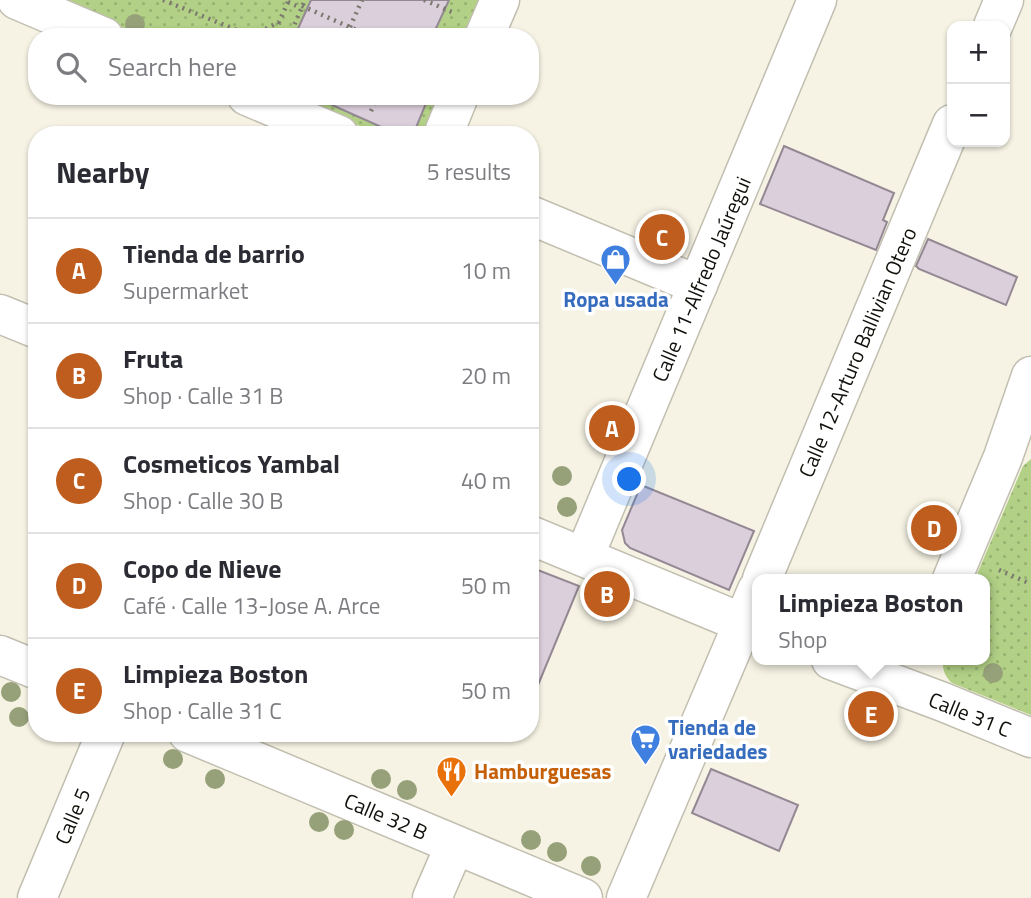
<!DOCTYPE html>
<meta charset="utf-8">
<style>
:root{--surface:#fff;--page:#f7f7f7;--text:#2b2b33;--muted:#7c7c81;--line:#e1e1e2;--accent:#be5d1d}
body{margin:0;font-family:"Titillium Web",sans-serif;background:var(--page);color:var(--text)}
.controls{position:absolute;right:21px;top:21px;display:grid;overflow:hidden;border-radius:14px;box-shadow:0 2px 5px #0004}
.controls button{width:63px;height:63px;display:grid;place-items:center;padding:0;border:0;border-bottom:2px solid var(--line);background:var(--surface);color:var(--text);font:35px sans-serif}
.you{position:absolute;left:630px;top:480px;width:24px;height:24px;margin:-18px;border:5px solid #fff;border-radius:50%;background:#1a73e8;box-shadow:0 0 0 10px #1a73e833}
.badge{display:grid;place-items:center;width:46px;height:46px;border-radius:50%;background:var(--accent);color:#fff;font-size:23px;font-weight:700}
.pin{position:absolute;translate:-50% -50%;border:4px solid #fff;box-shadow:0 2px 7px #0006}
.popup{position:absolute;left:752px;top:574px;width:238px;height:91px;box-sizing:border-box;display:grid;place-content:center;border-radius:14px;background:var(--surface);filter:drop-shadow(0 2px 5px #0005);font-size:23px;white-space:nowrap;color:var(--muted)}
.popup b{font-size:26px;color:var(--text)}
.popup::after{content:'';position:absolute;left:50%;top:100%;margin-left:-14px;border:14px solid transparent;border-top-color:var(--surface)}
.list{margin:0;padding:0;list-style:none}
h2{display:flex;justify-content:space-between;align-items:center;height:91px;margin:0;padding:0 28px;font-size:30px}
h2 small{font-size:23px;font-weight:400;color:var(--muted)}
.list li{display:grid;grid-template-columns:46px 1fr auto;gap:21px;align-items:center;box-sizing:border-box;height:105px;padding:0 28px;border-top:2px solid var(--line)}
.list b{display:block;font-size:26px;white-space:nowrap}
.list p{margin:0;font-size:23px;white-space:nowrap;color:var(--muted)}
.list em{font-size:23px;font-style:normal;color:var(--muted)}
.icon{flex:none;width:38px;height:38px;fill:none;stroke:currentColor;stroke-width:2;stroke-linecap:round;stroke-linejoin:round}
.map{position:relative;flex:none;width:1031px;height:898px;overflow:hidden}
.search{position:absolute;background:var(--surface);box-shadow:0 2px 5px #0004;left:28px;top:28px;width:511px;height:77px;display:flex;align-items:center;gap:18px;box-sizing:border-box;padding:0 24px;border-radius:28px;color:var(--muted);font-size:26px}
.panel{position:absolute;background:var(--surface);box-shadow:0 2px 5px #0004;left:28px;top:126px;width:511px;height:616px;border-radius:28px}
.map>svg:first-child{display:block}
</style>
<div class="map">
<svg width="1031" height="898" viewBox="0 0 1031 898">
<defs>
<pattern id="park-dots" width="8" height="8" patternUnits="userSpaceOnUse" patternTransform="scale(1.75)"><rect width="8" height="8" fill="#b2d186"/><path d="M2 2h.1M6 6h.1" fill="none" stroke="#98b272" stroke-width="1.8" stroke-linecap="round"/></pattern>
</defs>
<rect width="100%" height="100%" fill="#f6f3e4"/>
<g fill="url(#park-dots)">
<path d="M 56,0 L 481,0 L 465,37 L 145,37 Z"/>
<path d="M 289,96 L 440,96 L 423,135 L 381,135 Z"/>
<path d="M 1031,459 L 1031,715 L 952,683 C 945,677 942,669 943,660 L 985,660 L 985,579 L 975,579 L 1023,466 Z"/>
</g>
<g fill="#dbcfdb" stroke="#938893" stroke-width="2">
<path d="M 311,0 L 449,0 L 432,37 L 298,37 L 299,34 L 296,33 Z"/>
<path d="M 312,96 L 429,96 L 413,135 L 399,135 Z"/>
<path d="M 784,146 L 894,193 L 883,220 L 887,222 L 876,250 L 760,204 Z"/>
<path d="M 928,239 L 1017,277 L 1006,305 L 919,269 L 916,266 Z"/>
<path d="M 641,485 L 754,531 L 729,590 L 630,548 L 625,543 L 622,530 Z"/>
<path d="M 530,567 L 579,586 L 531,702 L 530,702 Z"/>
<path d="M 711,769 L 798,805 L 779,851 L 692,813 Z"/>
</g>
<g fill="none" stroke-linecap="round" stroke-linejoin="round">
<defs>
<g id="minor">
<path d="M 17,0 L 104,37"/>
<path d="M 484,37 L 500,0"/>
<path d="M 247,96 L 339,135"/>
<path d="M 443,135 L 459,96"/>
<path d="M 530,215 L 698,285"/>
<path d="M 0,314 L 37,329"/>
<path d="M 530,535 L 757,629"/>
<path d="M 584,557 L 817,0"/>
<path d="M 952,579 L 1003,457 L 1031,376"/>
<path d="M 831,660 L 943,702 L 1031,738"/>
<path d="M 37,898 L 106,733"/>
<path d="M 432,898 L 455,845"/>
</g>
<g id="tertiary">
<path d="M 993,26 L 1004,0"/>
<path d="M 762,579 L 952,124"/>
<path d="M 0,655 L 37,670"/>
<path d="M 188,733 L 583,898"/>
<path d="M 626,898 L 757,590"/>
</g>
</defs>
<use href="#minor" stroke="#c2bfb1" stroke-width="41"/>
<use href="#tertiary" stroke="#c2bfb1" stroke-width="41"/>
<g stroke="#7b796f" stroke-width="4.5" stroke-dasharray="2 5" stroke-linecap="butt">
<path d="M 163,0 L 239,31 L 240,37"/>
<path d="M 424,0 L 452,12"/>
<path d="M 288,2 L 301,8"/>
<path d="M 302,6 L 372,37"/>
<path d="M 350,27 L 362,0"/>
<path d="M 240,32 L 252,36 L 279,22 L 289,0"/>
<path d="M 273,37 L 279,23"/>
<path d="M 289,37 L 305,0"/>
<path d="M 371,111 L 378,96"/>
<path d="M 378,130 L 389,135"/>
<path d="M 999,570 L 1031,584"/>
</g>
<use href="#minor" stroke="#fff" stroke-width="38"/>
<use href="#tertiary" stroke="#fff" stroke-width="38"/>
</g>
<g fill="#96a079">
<circle cx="135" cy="24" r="10"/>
<circle cx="562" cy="476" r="10"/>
<circle cx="567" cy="507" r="10"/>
<circle cx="993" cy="673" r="10"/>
<circle cx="11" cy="692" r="10"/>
<circle cx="19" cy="717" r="10"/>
<circle cx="173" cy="759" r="10"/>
<circle cx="215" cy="779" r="10"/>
<circle cx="381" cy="779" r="10"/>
<circle cx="407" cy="790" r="10"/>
<circle cx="319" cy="822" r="10"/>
<circle cx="344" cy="830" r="10"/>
<circle cx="531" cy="840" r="10"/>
<circle cx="557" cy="852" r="10"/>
<circle cx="591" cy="866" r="10"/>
</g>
<defs>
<symbol id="shop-pin" viewBox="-11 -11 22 30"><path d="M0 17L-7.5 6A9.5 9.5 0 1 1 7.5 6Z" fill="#3f7fe0" stroke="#fff"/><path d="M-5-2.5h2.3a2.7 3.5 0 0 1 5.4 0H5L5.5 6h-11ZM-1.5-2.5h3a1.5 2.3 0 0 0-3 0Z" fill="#fff"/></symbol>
<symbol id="supermarket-pin" viewBox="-11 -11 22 30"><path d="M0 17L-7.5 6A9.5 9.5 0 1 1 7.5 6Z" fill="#3f7fe0" stroke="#fff"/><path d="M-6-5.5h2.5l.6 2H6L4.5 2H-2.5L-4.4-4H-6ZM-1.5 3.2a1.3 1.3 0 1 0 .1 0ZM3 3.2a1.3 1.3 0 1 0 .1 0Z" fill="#fff"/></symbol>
<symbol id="restaurant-pin" viewBox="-11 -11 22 30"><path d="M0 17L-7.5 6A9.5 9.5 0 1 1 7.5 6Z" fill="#e8710a" stroke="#fff"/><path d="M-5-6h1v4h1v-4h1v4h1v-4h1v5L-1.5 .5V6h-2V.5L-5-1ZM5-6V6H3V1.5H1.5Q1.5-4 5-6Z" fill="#fff"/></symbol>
</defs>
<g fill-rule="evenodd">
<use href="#shop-pin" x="598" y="242" width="35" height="47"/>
<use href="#supermarket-pin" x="628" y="722" width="35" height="47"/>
<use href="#restaurant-pin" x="434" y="754" width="35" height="47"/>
</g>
<g text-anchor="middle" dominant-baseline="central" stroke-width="7" stroke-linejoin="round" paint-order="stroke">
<g font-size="21" fill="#11100b" stroke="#fff">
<text transform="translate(701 279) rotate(-67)">Calle 11-Alfredo Jaúregui</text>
<text transform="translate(857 352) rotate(-67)">Calle 12-Arturo Ballivian Otero</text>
<text transform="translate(970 714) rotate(22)">Calle 31 C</text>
<text transform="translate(72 816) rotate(-67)">Calle 5</text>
<text transform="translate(386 816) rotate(23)">Calle 32 B</text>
</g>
<g font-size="21" font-weight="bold" fill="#366cbe" stroke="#fff">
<text x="616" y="299">Ropa usada</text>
<text x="668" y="727" text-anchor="start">Tienda de<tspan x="668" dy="24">variedades</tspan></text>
</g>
<g font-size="21" font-weight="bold" fill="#c56008" stroke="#fff" text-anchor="start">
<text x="474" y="771">Hamburguesas</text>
</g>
</g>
</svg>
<div class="controls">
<button>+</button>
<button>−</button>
</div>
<div class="you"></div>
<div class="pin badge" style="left:612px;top:428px">A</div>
<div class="pin badge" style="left:607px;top:594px">B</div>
<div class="pin badge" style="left:662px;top:237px">C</div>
<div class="pin badge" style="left:934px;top:528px">D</div>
<div class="pin badge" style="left:871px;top:714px">E</div>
<div class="popup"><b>Limpieza Boston</b>Shop</div>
<div class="search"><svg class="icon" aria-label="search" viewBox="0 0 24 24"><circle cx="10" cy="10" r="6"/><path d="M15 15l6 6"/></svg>Search here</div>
<section class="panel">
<h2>Nearby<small>5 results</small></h2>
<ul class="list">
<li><span class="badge">A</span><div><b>Tienda de barrio</b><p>Supermarket</p></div><em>10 m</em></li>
<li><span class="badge">B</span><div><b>Fruta</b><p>Shop · Calle 31 B</p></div><em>20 m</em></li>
<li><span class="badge">C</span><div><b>Cosmeticos Yambal</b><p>Shop · Calle 30 B</p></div><em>40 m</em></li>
<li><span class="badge">D</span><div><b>Copo de Nieve</b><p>Café · Calle 13-Jose A. Arce</p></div><em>50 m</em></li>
<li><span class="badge">E</span><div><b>Limpieza Boston</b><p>Shop · Calle 31 C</p></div><em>50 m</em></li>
</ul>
</section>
</div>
